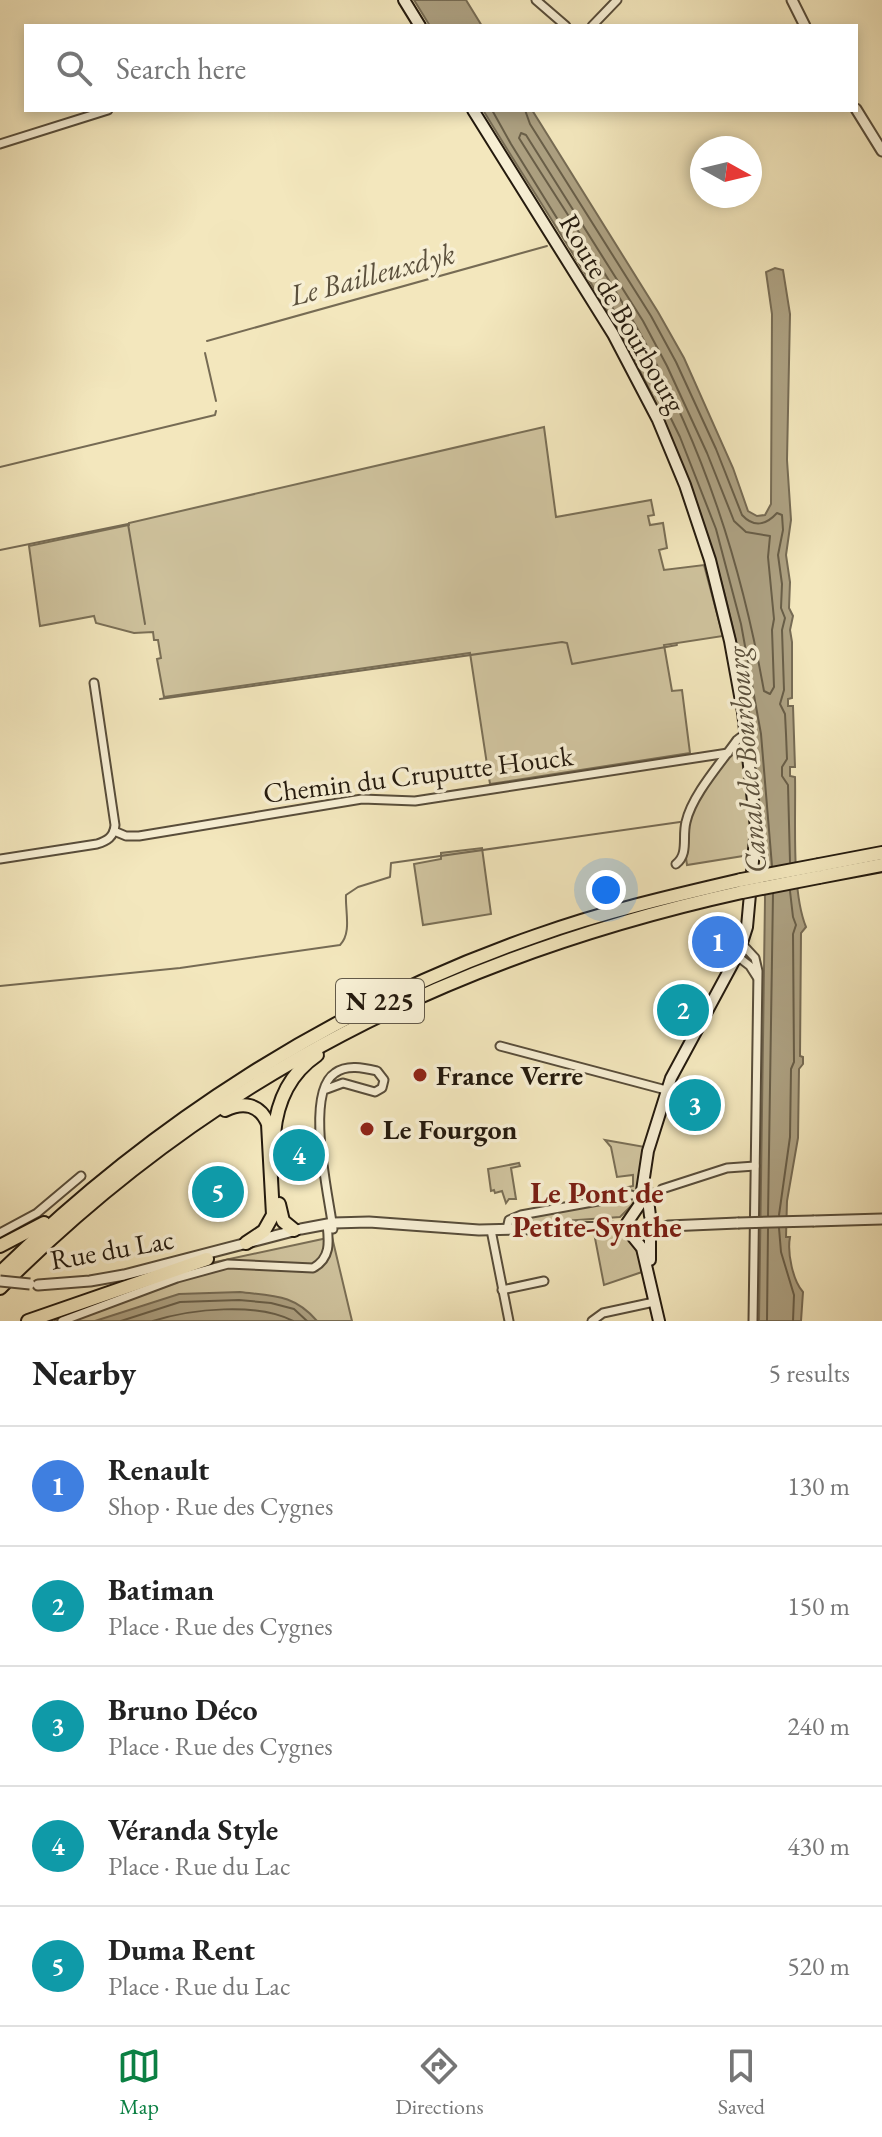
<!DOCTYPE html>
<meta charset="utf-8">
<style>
:root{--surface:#fff;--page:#f2f2f2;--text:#222;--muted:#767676;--line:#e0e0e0;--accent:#0b8043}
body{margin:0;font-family:"EB Garamond",serif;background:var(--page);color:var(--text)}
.compass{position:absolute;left:690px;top:136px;width:72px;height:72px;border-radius:50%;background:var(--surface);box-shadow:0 4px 12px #0003;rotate:98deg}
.you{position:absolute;left:606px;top:890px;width:28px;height:28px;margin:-20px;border:6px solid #fff;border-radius:50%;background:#1a73e8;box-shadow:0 0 0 12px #1a73e833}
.badge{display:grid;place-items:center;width:52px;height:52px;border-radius:50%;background:var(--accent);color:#fff;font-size:26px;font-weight:700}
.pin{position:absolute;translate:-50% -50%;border:4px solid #fff;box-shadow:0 2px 8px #0006}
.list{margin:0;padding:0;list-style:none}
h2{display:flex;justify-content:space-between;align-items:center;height:104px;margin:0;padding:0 32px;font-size:34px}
h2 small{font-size:26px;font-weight:400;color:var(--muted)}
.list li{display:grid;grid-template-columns:52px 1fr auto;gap:24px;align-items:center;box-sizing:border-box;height:120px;padding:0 32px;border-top:2px solid var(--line)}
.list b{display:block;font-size:30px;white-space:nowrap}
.list p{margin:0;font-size:26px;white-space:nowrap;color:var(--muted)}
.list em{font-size:26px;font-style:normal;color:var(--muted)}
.icon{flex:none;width:44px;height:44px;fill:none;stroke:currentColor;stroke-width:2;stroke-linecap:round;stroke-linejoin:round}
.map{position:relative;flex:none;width:882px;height:1321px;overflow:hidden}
.search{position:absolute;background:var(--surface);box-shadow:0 4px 12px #0003;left:24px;right:24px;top:24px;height:88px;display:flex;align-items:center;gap:20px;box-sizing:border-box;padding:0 28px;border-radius:0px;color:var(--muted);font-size:30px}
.sheet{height:704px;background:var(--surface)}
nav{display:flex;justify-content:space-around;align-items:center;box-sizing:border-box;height:112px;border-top:2px solid var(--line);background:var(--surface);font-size:22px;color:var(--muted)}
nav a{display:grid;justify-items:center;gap:4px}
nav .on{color:var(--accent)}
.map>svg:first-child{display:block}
</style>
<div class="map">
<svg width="882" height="1321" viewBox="0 0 882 1321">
<rect width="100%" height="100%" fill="#f3e7bd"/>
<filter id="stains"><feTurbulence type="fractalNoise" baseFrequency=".0025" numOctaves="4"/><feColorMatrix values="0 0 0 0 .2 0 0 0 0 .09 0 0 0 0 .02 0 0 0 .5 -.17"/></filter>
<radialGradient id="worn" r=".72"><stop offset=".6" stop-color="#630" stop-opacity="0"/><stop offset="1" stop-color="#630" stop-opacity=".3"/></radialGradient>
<g fill="#d0c49f" stroke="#7a6f56" stroke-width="2">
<path d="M 544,427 L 556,517 L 651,500 L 654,515 L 648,516 L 650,525 L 663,523 L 667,548 L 659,550 L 664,570 L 704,565 L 723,636 L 664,645 L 672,691 L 682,690 L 690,753 L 490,784 L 470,653 L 164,697 L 157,659 L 161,658 L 158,640 L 154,640 L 153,632 L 134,633 L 96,623 L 94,616 L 40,626 L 29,546 L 129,525 L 129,523 Z"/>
<path d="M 737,742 L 741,742 L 745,753 L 751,823 L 751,849 L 743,856 L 687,865 L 685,851 L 690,813 Z"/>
<path d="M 482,848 L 491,914 L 423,925 L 414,864 L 441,859 L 441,853 Z"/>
<path d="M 605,1140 L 645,1147 L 637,1191 L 601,1196 L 600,1193 L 633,1186 L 633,1175 L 617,1177 L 611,1147 Z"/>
<path d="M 519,1163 L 520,1166 L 511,1168 L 516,1199 L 509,1199 L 506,1203 L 502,1191 L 495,1193 L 494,1190 L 491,1191 L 488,1169 Z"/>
<path d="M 636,1196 L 633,1204 L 620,1217 L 521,1224 L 523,1217 Z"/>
<path d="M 614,1231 C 635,1239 639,1253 642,1272 L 604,1285 L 594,1233 Z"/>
<path d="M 332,1237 L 352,1321 L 54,1321 L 211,1263 Z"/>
</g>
<g fill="#ada182" stroke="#766b54" stroke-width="2">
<path d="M 414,0 L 466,0 L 482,26 L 430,26 Z"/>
<path d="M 483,110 L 532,110 L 658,312 L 684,358 L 733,468 L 748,511 L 757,516 L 765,515 L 771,504 L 772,314 L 766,272 L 775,268 L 783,270 L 790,314 L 787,460 L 791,520 L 786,555 L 790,582 L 789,608 L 793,616 L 790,630 L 792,642 L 792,698 L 788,699 L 788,706 L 793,706 L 795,767 L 790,767 L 790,776 L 795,777 C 796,819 791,890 806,927 L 801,933 L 800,1056 L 803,1057 L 803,1064 L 799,1069 L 798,1138 L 787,1201 L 786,1237 L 790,1237 C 787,1253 793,1281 803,1292 L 801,1321 L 759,1321 L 765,899 C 759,714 729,552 647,385 C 601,291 536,198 483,110 Z"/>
<path d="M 240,1292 C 273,1296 294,1294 317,1321 L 95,1321 L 179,1294 Z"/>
</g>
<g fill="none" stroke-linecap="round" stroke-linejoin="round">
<g stroke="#685e48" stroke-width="2">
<path d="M 492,110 L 511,144 L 633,341 L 680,437 L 716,529 L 741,624 L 761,734 L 772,866"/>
<path d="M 525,110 L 530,124 L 651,316 L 676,362 L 716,449 L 742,515 C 754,528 766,525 777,513 L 782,515 L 783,530 L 778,555 L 782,584 L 781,608 L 785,618 L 782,630 L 784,690 L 780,704 L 785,714 L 786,734 L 787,759 L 782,767 L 782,776 L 788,785 L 790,862"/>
<path d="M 521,133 L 526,135 L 643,321 L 667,366 L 707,453 L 734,521 L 746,532 L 770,536 L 768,557 L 774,619 L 772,630 L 774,687 L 770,694 L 764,691 C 741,563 704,449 641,335 C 604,268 560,204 519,138 Z"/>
<path d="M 779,1215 L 790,1137 L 791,1069 L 794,1062 L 793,934 L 796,925 L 793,917 L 790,891"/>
<path d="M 768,1216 L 773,894"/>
<path d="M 779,1228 L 781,1252 L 794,1295 L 793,1321"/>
<path d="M 121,1321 L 180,1302 L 239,1300 L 271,1303 L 294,1309 L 307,1321"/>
<path d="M 153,1321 C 191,1309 257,1302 293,1321"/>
<path d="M 767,1321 L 768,1229"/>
</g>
<g stroke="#766b54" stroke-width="2">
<path d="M 207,341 L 547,246"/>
<path d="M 205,353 L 216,401"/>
<path d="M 0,467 L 215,415 L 216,411"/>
<path d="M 0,550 L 128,524 L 145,624"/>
<path d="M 160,699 L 562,642 L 567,643 L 572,664 L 677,645"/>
<path d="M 0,986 L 180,968 L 340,945 C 352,933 345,911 346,895 L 358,887 L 390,877 L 391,863 L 680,822"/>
</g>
<defs>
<g id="minor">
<path d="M 536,0 L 566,26"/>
<path d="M 592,26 L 617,0"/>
<path d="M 0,144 L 108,110"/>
<path d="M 114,831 L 126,836 L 139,836 L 362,799 L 415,801 L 728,753"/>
<path d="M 0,859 L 97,844 C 107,841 114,837 115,825 L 94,683"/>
<path d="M 676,864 C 689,854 682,837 686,822 C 692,795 721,763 737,740 L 746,733"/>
<path d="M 742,944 L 755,958 L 758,971 L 753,1321"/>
<path d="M 737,956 L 750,966 L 757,977"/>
<path d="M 500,1046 L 666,1090"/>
<path d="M 324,1090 L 343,1083 L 375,1092 L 382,1088 L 384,1080 L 377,1071 C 364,1068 347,1064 335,1073 C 304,1093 329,1196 333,1229"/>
<path d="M 662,1189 L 727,1168 L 755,1166"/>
<path d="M 507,1229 L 509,1220 L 521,1215 L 631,1195"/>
<path d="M 491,1230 L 509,1321"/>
<path d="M 0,1233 L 37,1213 L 81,1176"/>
<path d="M 502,1290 L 544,1281"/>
<path d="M 62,1321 L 177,1278 L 228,1264 L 313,1268 C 331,1258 329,1242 327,1224"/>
<path d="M 592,1321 L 603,1313 L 654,1302"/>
</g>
<g id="tertiary">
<path d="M 792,0 L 805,26"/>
<path d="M 856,109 L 882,151"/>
<path d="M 814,1221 L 882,1219"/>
<path d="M 652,1232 L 668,1226 L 738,1223"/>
<path d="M 38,1285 L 90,1281 L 124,1275 L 301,1229 L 333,1223 L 369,1222 L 479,1230 L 612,1227 L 629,1232"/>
</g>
<g id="secondary">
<path d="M 404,0 L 420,26"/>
<path d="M 473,110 L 613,334 L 658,420 L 685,485 L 710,560 L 730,641 L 743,712 L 756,828 L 747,927 L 739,952 L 671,1078 L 648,1151 L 640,1204 L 627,1223 L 629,1232 L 642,1248 L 659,1321"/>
<path d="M 647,1191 L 650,1216"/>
<path d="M 650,1234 L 650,1260"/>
</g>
<g id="trunk">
<path d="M 819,865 L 882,853"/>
<path d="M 819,877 L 882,865"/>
<path d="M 225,1110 C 243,1101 260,1104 268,1124 L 273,1215 L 264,1231 L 246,1243"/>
<path d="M 274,1134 C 277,1101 289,1074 317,1055"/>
<path d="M 279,1204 L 283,1221 L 294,1230"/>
<path d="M 0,1246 L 44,1223"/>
<path d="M 0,1273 C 152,1123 335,1006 536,936 C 603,912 672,896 741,880"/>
<path d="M 0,1288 C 210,1077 453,956 742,892"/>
<path d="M 28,1321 L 207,1259"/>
</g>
</defs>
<use href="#minor" stroke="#584d3a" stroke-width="11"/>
<use href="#tertiary" stroke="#584d3a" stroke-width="13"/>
<use href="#secondary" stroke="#241a0e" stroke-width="14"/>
<use href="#trunk" stroke="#241a0e" stroke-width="16"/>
<use href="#minor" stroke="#f7efd4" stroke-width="7"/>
<use href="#tertiary" stroke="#f7efd4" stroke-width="9"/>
<use href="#secondary" stroke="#f7efd4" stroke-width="10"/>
<use href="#trunk" stroke="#f3e7bd" stroke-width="12"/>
<defs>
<g id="tertiary-bridge">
<path d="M 738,1223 L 814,1221"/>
<path d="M 0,1281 L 30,1284"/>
</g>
<g id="trunk-bridge">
<path d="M 741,880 L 819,865"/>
<path d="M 742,892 L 819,877"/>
</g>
</defs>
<use href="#tertiary-bridge" stroke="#584d3a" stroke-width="13" stroke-linecap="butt"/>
<use href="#trunk-bridge" stroke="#241a0e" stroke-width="16" stroke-linecap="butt"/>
<use href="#tertiary-bridge" stroke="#f7efd4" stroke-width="9"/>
<use href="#trunk-bridge" stroke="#f3e7bd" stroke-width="12"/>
</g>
<g fill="#8f2418" stroke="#f7efd4" stroke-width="3">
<circle cx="420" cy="1075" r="8"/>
<circle cx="367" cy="1129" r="8"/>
</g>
<g text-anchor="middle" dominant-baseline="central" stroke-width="7" stroke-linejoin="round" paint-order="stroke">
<rect fill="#f7efd4" stroke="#635a49" stroke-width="2" x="336" y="979" width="88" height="44" rx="6"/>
<g font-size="26" font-weight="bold" fill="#241a0e">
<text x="380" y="1001">N 225</text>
</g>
<g font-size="28" fill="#241a0e" stroke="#f7efd4">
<text transform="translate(623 313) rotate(60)">Route de Bourbourg</text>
<text transform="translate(418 774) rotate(-7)">Chemin du Cruputte Houck</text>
<text transform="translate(112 1249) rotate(-10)">Rue du Lac</text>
</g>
<g font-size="28" font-weight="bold" fill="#241a0e" stroke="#f7efd4" text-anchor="start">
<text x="436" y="1075">France Verre</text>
<text x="383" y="1129">Le Fourgon</text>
</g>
<g font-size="30" font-style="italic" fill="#5b503c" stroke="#f7efd4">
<text transform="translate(372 274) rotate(-15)">Le Bailleuxdyk</text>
<text transform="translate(746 760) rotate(-95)">Canal de Bourbourg</text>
</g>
<g font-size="30" font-weight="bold" fill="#7a1f14" stroke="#f7efd4">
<text x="597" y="1192">Le Pont de<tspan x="597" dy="34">Petite-Synthe</tspan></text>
</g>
</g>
<rect width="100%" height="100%" filter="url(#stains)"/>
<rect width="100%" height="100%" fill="url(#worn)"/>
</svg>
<svg class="compass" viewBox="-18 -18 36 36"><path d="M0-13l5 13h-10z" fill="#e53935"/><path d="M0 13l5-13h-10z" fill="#767676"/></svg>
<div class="you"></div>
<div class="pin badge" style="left:718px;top:942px;background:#3f7fe0">1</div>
<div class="pin badge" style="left:683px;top:1010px;background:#0f9aa8">2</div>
<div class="pin badge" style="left:695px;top:1105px;background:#0f9aa8">3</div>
<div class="pin badge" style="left:299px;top:1155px;background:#0f9aa8">4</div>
<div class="pin badge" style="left:218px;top:1192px;background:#0f9aa8">5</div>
<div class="search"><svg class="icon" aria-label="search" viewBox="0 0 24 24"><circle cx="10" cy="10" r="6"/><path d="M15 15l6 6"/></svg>Search here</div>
</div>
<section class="sheet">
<h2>Nearby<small>5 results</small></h2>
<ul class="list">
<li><span class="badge" style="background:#3f7fe0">1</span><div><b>Renault</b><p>Shop · Rue des Cygnes</p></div><em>130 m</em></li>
<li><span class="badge" style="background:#0f9aa8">2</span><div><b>Batiman</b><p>Place · Rue des Cygnes</p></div><em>150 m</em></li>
<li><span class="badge" style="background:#0f9aa8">3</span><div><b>Bruno Déco</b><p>Place · Rue des Cygnes</p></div><em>240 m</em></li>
<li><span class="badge" style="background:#0f9aa8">4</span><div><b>Véranda Style</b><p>Place · Rue du Lac</p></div><em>430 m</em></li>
<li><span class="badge" style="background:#0f9aa8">5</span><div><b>Duma Rent</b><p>Place · Rue du Lac</p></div><em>520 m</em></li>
</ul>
</section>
<nav>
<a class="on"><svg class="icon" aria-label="map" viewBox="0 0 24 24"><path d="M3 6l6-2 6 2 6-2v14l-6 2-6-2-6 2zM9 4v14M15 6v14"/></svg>Map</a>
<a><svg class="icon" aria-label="directions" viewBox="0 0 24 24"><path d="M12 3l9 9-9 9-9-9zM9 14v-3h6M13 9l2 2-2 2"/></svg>Directions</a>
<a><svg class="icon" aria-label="saved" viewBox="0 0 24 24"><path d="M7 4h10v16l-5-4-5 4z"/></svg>Saved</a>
</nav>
